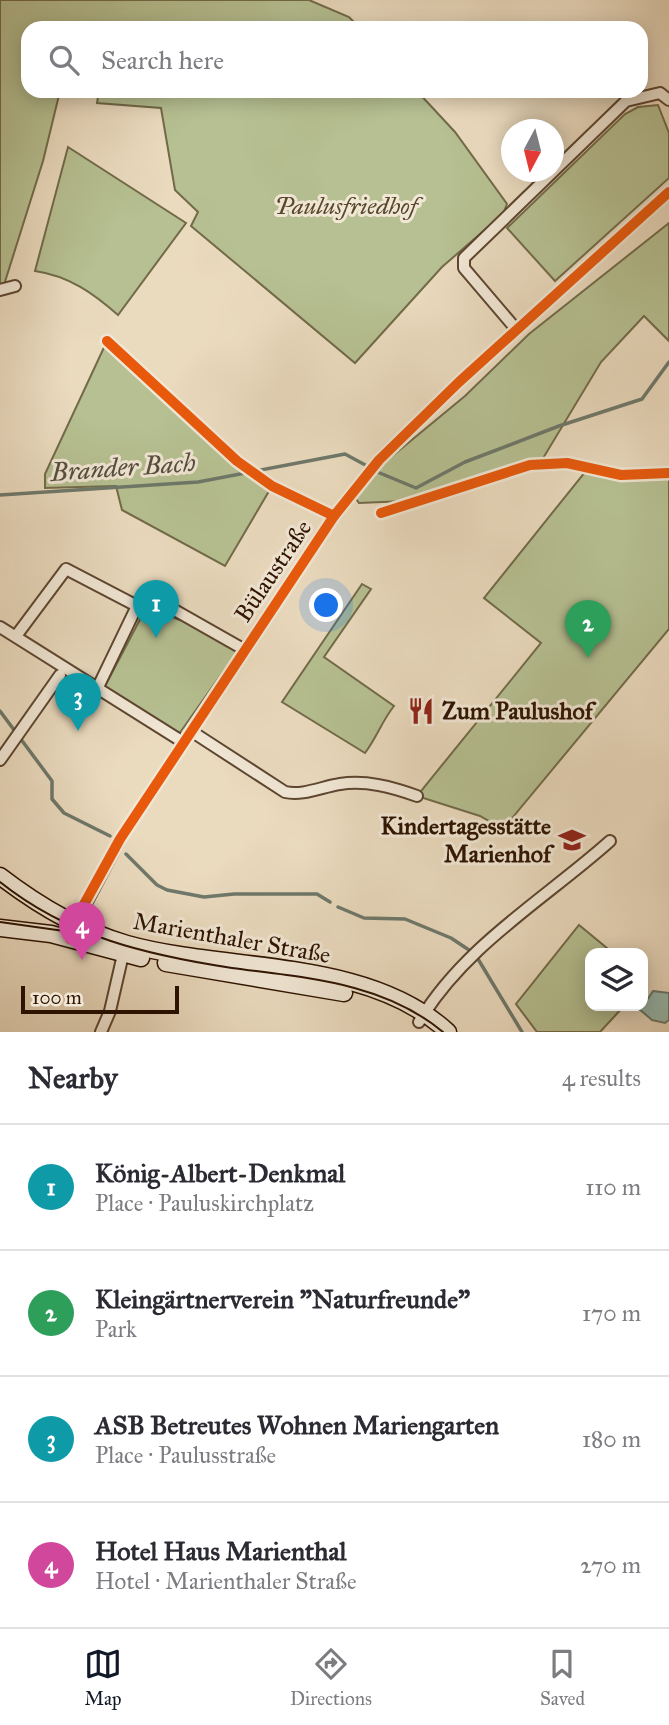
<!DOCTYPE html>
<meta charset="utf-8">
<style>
:root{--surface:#fff;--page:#f2f2f3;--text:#2b2b33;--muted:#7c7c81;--line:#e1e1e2;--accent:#111827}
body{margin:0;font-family:"IM FELL Great Primer",serif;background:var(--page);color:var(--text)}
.controls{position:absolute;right:21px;bottom:21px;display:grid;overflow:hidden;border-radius:14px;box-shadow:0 4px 18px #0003}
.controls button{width:63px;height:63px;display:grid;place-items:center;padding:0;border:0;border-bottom:2px solid var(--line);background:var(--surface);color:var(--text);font:35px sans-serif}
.compass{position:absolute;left:501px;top:119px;width:63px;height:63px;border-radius:50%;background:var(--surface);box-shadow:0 4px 18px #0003;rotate:187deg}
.scale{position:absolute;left:21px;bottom:18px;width:158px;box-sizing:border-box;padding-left:7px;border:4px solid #2e1300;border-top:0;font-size:19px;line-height:24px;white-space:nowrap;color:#2e1300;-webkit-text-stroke:5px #f1e7d5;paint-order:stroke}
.you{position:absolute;left:327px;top:606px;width:24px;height:24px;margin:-18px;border:5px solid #fff;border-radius:50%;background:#1a73e8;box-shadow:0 0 0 10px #1a73e833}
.badge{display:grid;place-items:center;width:46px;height:46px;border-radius:50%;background:var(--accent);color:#fff;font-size:23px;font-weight:700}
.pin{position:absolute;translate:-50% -58px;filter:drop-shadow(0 2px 4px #0008)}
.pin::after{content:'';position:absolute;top:37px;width:24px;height:21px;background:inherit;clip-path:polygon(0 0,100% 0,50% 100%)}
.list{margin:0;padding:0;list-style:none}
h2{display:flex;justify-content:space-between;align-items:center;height:91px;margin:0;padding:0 28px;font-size:30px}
h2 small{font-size:23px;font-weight:400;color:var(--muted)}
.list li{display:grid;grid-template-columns:46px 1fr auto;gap:21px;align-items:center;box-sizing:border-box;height:126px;padding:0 28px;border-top:2px solid var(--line)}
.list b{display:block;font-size:26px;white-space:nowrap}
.list p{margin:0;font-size:23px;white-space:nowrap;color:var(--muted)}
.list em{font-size:23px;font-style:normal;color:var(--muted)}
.icon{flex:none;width:38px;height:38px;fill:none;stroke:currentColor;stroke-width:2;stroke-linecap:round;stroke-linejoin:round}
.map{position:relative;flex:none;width:669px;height:1032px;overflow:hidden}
.search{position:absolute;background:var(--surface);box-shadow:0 4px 18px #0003;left:21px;right:21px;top:21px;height:77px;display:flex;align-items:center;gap:18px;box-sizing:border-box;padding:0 24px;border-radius:21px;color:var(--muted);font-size:26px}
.sheet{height:595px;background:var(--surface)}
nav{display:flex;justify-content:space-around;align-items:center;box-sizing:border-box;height:98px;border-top:2px solid var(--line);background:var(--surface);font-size:19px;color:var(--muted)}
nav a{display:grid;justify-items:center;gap:4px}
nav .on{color:var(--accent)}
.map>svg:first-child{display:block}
</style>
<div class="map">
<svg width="669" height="1032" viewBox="0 0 669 1032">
<rect width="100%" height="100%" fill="#eadabe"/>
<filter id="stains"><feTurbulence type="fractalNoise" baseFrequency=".00286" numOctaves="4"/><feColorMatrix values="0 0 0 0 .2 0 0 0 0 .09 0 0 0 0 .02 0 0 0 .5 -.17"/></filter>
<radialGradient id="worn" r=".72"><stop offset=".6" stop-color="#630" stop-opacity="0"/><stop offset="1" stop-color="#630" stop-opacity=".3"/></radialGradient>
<g fill="#b6c092" stroke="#726a49" stroke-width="2">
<path d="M 0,0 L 309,0 L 349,17 L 360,28 L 28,28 L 28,91 L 60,91 L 43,161 L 3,288 L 0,288 Z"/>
<path d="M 99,91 L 417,91 L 455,132 L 507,204 L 503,214 L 442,267 L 355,363 L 191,226 L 198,212 L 175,190 L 161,108 L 97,103 Z"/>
<path d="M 658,105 L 669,133 L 669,178 L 555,281 L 507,228 L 625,114 L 638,107 Z"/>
<path d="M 68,147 L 186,223 L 118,315 C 93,293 69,276 35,271 Z"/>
<path d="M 669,223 L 669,341 L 644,316 L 601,362 L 542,460 L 407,501 L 359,503 L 350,491 L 465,396 L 529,334 Z"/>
<path d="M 107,341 L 237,461 L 272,486 L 225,566 L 122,510 L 116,486 L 45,488 L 45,474 Z"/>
<path d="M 585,472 L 632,480 L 669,477 L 669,629 L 503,829 L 480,816 L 417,796 L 541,643 L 484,598 Z"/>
<path d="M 362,584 L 371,589 L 324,657 L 394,706 C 382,721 377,737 365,753 L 282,702 Z"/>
<path d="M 146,608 L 194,625 L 237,652 L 179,734 L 104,688 Z"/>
<path d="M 579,925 L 613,953 L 590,953 L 590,1006 L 624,1006 L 600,1032 L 537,1032 L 516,1004 Z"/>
</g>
<path fill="#98bbb0" stroke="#6e786a" stroke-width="2" d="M 653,991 L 669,993 L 669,1020 L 665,1023 L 652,1020 L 638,1008 L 643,1006 Z"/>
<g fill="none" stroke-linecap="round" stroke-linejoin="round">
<g stroke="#6e786a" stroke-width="3.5">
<path d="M 375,471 L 416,488 L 465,462 L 559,426 L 642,399 L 669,362"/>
<path d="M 0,495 L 198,482 L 345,454 L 369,467"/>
<path d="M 0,711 L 52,781 L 52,799 L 64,813 L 110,836"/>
<path d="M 126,854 L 157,885 L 167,890 L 204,897 L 234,894 L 317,894 L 330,902"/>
<path d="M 338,907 L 364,918 L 405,919 L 451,938 L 469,950"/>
<path d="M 478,959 L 522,1032"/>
</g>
<defs>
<g id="minor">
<path d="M 0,290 L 15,286"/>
<path d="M 516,329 L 464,268 L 464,258 L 626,101 L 660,93 L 669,100"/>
<path d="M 0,627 L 183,742"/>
<path d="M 16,636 L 66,569 L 137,606 L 171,608 L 245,650"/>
<path d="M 98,687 L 137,606"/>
<path d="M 191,731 L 285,792 C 303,796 321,787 340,784 C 366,780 392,787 417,796"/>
<path d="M 0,760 L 60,675"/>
<path d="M 72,930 L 120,839 L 334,516 L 379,460 L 459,382 L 669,192"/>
<path d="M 419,1022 C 464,946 545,899 610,841"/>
<path d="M 101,1032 L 110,1011 L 124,950"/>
</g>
<g id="secondary">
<path d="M 0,876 C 39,906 79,930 127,944 C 228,972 367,957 448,1032"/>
<path d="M 0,928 L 51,934 L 141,958"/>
<path d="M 166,963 L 344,993"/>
</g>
</defs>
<use href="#minor" stroke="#5d4530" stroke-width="14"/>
<use href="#secondary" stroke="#2e1300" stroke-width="19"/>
<use href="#minor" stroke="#f1e7d5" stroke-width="10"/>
<use href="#secondary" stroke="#f1e7d5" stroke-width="16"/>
<g stroke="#2e1300" stroke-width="2">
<path d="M 0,882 C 69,937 147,955 232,968 C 306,978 383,982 443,1032"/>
<path d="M 0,922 L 64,931"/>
</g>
<defs>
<g id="cycleway">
<path d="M 107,341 L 237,461 L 272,486 L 334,516"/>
<path d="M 381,513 L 530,465 L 567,463 L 621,475 L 669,473"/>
<path d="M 70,939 L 82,908 L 120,839 L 334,516 L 379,460 L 459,382 L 669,192"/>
</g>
</defs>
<use href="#cycleway" stroke="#f1e7d5" stroke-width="15"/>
<use href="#cycleway" stroke="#e8590c" stroke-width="10"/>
</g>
<defs>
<symbol id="restaurant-bare" viewBox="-9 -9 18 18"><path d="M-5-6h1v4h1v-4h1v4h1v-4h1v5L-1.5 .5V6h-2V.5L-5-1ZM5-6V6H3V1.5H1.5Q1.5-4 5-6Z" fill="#8f2418" stroke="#f1e7d5" stroke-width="2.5" paint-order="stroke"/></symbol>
<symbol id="school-bare" viewBox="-9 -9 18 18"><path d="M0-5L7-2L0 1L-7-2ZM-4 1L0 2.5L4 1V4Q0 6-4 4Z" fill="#8f2418" stroke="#f1e7d5" stroke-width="2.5" paint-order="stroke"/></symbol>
</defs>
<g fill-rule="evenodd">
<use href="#restaurant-bare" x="402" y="692" width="38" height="38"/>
<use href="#school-bare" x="553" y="821" width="38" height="38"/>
</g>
<g text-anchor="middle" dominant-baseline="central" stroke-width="6" stroke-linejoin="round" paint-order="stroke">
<g font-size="24" font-style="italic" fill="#57472c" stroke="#f1e7d5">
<text x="346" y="206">Paulusfriedhof</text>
</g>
<g font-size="24" fill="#2e1300" stroke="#f1e7d5">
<text transform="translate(273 571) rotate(-56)">Bülaustraße</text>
<text transform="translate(232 938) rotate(10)">Marienthaler Straße</text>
</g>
<g font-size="24" font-weight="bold" fill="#2e1300" stroke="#f1e7d5" text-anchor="start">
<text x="442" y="711">Zum Paulushof</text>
<text x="551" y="826" text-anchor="end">Kindertagesstätte<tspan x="551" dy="28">Marienhof</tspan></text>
</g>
<g font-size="26" font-style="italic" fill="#534e3e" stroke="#f1e7d5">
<text transform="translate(123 467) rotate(-4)">Brander Bach</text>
</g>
</g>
<rect width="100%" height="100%" filter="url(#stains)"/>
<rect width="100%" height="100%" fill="url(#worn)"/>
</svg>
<div class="controls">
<button><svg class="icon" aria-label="layers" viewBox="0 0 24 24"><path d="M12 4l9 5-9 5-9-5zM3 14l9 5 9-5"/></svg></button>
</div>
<svg class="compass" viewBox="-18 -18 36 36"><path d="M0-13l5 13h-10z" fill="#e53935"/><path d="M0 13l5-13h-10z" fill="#7c7c81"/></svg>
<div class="scale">100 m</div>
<div class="you"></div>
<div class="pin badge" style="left:156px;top:638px;background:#0f9aa8">1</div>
<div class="pin badge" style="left:588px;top:658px;background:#2e9e5b">2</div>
<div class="pin badge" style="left:78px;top:731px;background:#0f9aa8">3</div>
<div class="pin badge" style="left:82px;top:960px;background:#d1479c">4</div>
<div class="search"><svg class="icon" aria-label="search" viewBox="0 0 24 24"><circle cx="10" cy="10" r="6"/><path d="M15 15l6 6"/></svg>Search here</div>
</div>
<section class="sheet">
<h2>Nearby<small>4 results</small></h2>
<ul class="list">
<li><span class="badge" style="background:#0f9aa8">1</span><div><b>König-Albert-Denkmal</b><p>Place · Pauluskirchplatz</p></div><em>110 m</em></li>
<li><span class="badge" style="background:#2e9e5b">2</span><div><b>Kleingärtnerverein &quot;Naturfreunde&quot;</b><p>Park</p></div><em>170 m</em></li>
<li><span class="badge" style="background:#0f9aa8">3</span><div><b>ASB Betreutes Wohnen Mariengarten</b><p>Place · Paulusstraße</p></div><em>180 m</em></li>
<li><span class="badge" style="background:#d1479c">4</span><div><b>Hotel Haus Marienthal</b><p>Hotel · Marienthaler Straße</p></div><em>270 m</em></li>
</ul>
</section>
<nav>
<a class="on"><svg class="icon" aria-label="map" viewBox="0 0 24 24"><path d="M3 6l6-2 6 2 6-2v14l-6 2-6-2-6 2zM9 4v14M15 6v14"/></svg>Map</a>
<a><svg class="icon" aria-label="directions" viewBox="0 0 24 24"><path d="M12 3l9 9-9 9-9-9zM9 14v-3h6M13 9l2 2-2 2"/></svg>Directions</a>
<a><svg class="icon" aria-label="saved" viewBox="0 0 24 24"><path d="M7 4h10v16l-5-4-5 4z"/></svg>Saved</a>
</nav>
